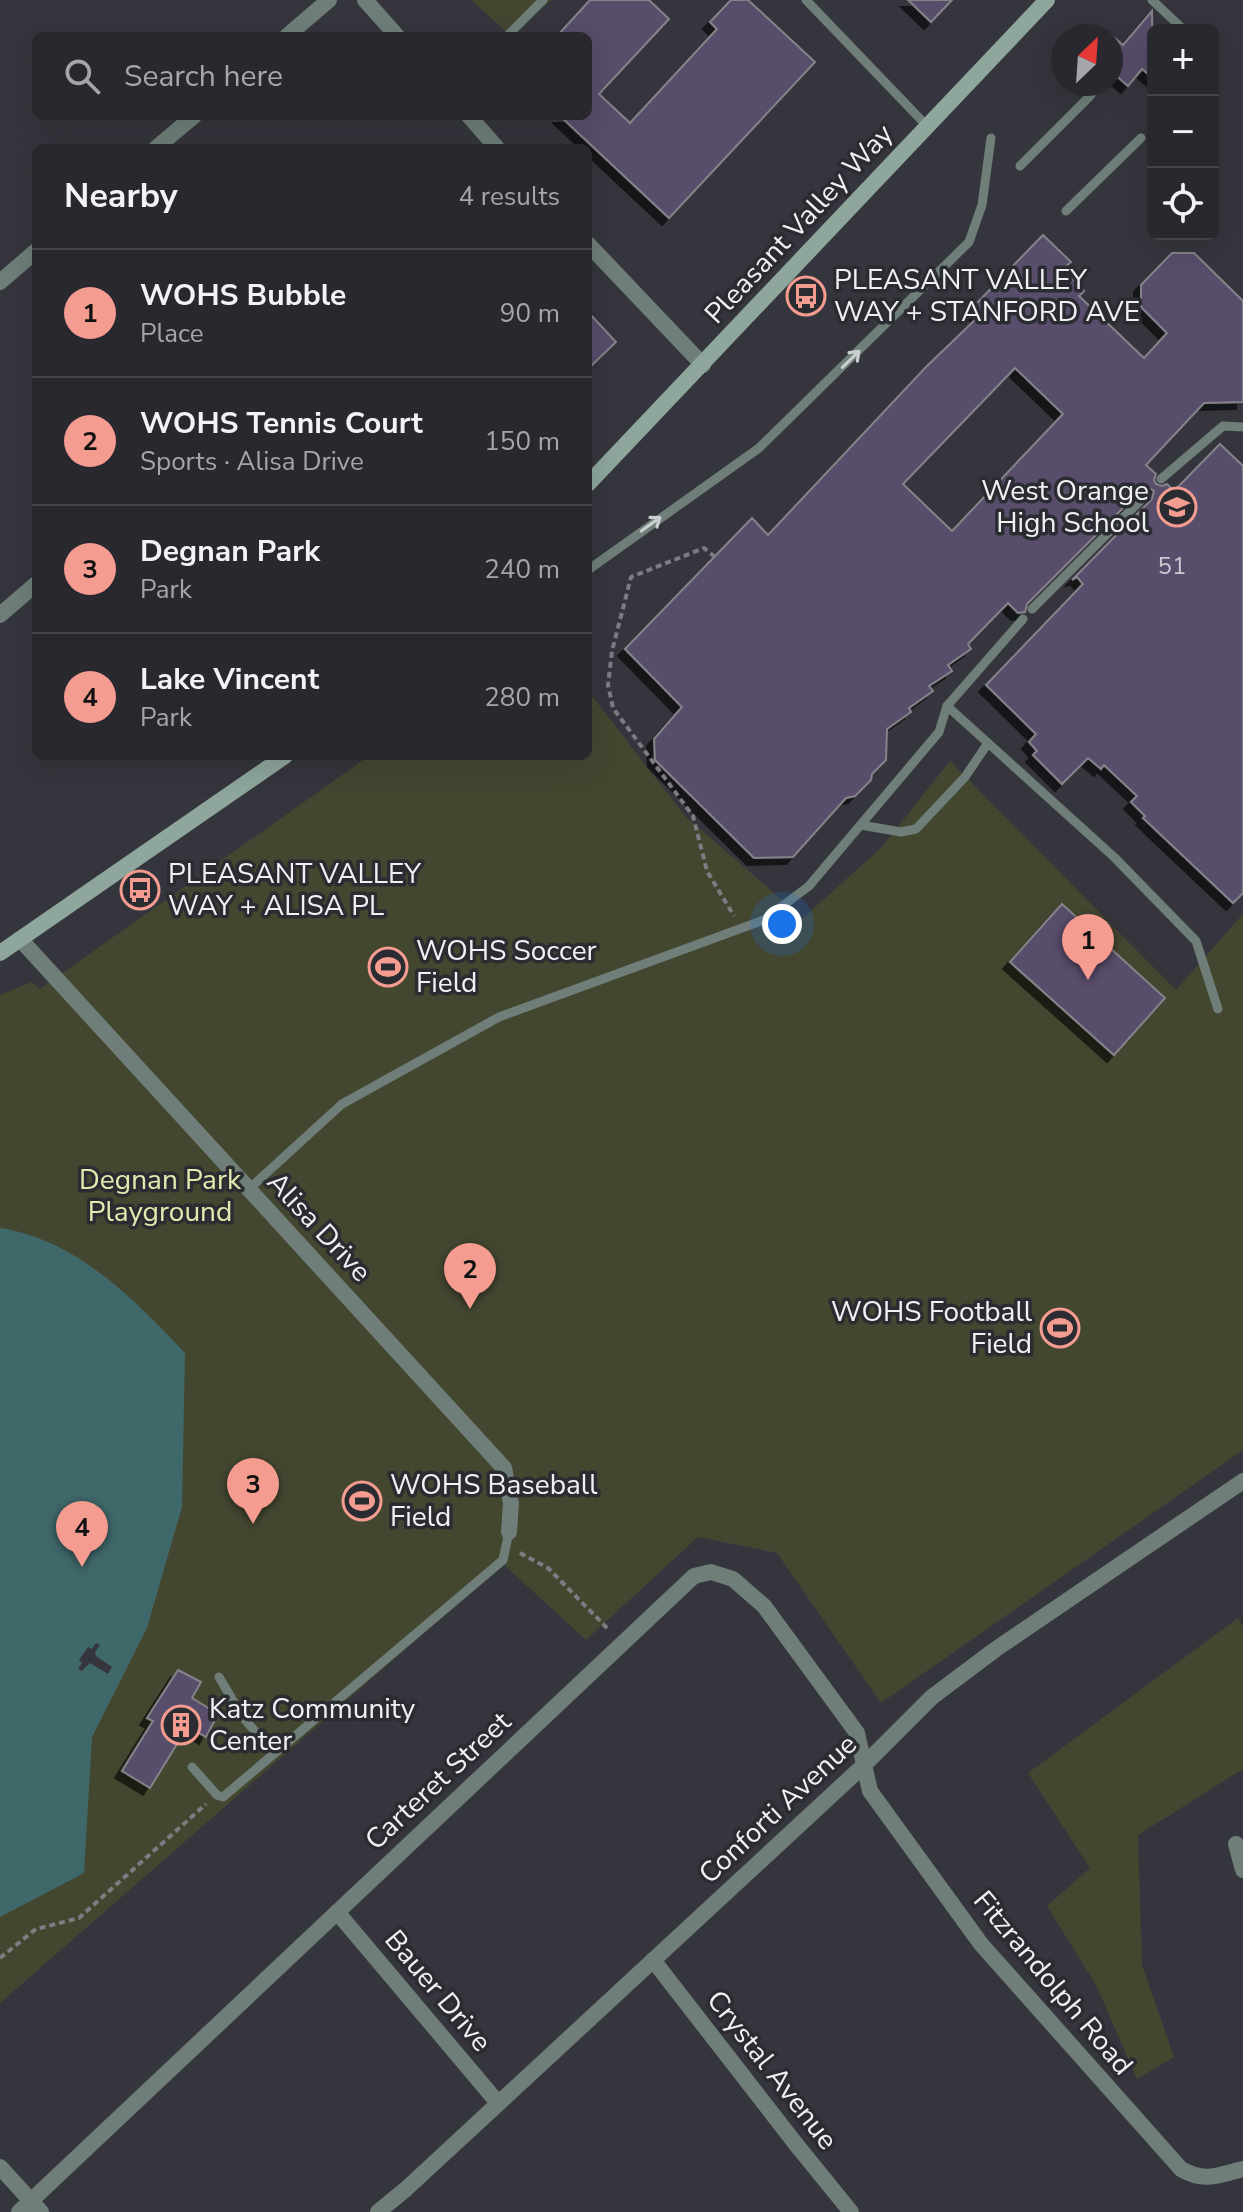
<!DOCTYPE html>
<meta charset="utf-8">
<style>
:root{--surface:#28282e;--page:#34343a;--text:#f1f3f6;--muted:#a5a6aa;--line:#44444a;--accent:#f59c91}
body{margin:0;font-family:"Nunito Sans",sans-serif;background:var(--page);color:var(--text)}
.controls{position:absolute;right:24px;top:24px;display:grid;overflow:hidden;border-radius:12px;box-shadow:0 8px 32px #0002}
.controls button{width:72px;height:72px;display:grid;place-items:center;padding:0;border:0;border-bottom:2px solid var(--line);background:var(--surface);color:var(--text);font:40px sans-serif}
.compass{position:absolute;left:1051px;top:24px;width:72px;height:72px;border-radius:50%;background:var(--surface);box-shadow:0 8px 32px #0002;rotate:25deg}
.you{position:absolute;left:782px;top:924px;width:28px;height:28px;margin:-20px;border:6px solid #fff;border-radius:50%;background:#1a73e8;box-shadow:0 0 0 12px #1a73e833}
.badge{display:grid;place-items:center;width:52px;height:52px;border-radius:50%;background:var(--accent);color:#111;font-size:26px;font-weight:700}
.pin{position:absolute;translate:-50% -66px;filter:drop-shadow(0 2px 4px #0008)}
.pin::after{content:'';position:absolute;top:42px;width:28px;height:24px;background:inherit;clip-path:polygon(0 0,100% 0,50% 100%)}
.list{margin:0;padding:0;list-style:none}
h2{display:flex;justify-content:space-between;align-items:center;height:104px;margin:0;padding:0 32px;font-size:34px}
h2 small{font-size:26px;font-weight:400;color:var(--muted)}
.list li{display:grid;grid-template-columns:52px 1fr auto;gap:24px;align-items:center;box-sizing:border-box;height:128px;padding:0 32px;border-top:2px solid var(--line)}
.list b{display:block;font-size:30px;white-space:nowrap}
.list p{margin:0;font-size:26px;white-space:nowrap;color:var(--muted)}
.list em{font-size:26px;font-style:normal;color:var(--muted)}
.icon{flex:none;width:44px;height:44px;fill:none;stroke:currentColor;stroke-width:2;stroke-linecap:round;stroke-linejoin:round}
.map{position:relative;flex:none;width:1243px;height:2212px;overflow:hidden}
.search{position:absolute;background:var(--surface);box-shadow:0 8px 32px #0002;left:32px;top:32px;width:560px;height:88px;display:flex;align-items:center;gap:20px;box-sizing:border-box;padding:0 28px;border-radius:12px;color:var(--muted);font-size:30px}
.panel{position:absolute;background:var(--surface);box-shadow:0 8px 32px #0002;left:32px;top:144px;width:560px;height:616px;border-radius:12px}
.map>svg:first-child{display:block}
</style>
<div class="map">
<svg width="1243" height="2212" viewBox="0 0 1243 2212">
<defs>
<filter id="shadow"><feDropShadow dx="-7" dy="7" stdDeviation="0" flood-color="#0009"/></filter>
</defs>
<rect width="100%" height="100%" fill="#35363d"/>
<g fill="#444730">
<path d="M 471,0 L 552,0 L 509,34 Z"/>
<path d="M 588,691 L 686,817 L 803,918 L 881,848 L 950,761 L 1176,990 L 1243,914 L 1243,1450 L 881,1703 L 777,1553 L 698,1537 L 586,1640 L 503,1564 L 0,2003 L 0,995 L 32,982 L 40,989 L 369,756 L 588,756 Z"/>
<path d="M 1238,1618 L 1243,1627 L 1243,1769 L 1138,1835 L 1142,1965 L 1174,2057 L 1137,2079 L 1096,1985 L 1047,1906 L 1090,1868 L 1028,1773 Z"/>
</g>
<path fill="#3f686b" d="M 0,1228 C 76,1239 135,1300 185,1353 L 182,1507 L 147,1628 L 92,1737 L 84,1873 L 0,1917 Z"/>
<path fill="#35363d" d="M 96,1643 L 100,1645 L 95,1652 L 96,1656 L 112,1667 L 108,1674 L 90,1663 L 82,1671 L 78,1669 L 82,1663 L 79,1660 L 88,1647 L 92,1649 Z"/>
<g fill="#584e6a" stroke="#85828a" stroke-width="2" fill-rule="evenodd" filter="url(#shadow)">
<path d="M 590,0 L 649,0 L 669,19 L 599,94 L 630,123 L 717,29 L 710,22 L 731,0 L 748,0 L 815,62 L 669,218 L 560,116 L 588,116 L 588,36 L 557,36 Z"/>
<path d="M 908,0 L 952,0 L 931,22 Z"/>
<path d="M 1152,11 L 1153,78 L 1142,69 L 1128,86 L 1111,71 L 1111,35 L 1123,45 Z"/>
<path d="M 1043,235 L 1071,262 L 1063,269 L 1084,291 L 1079,296 L 1144,358 L 1167,333 L 1141,307 L 1141,285 L 1172,253 L 1194,253 L 1243,301 L 1243,402 L 1204,403 L 1146,465 L 1156,474 L 1154,480 L 1156,484 L 1162,486 L 1167,484 L 1174,491 L 1220,444 L 1243,466 L 1243,893 L 1233,903 L 1143,818 L 1145,816 L 1131,802 L 1137,796 L 1104,765 L 1101,769 L 1088,758 L 1062,784 L 1033,755 L 1037,751 L 1029,742 L 1036,734 L 986,685 L 1083,584 L 1077,577 L 1072,580 L 1152,499 L 1154,491 L 1148,487 L 1142,489 L 1027,604 L 1025,612 L 1018,613 L 1008,603 L 968,644 L 971,649 L 948,665 L 952,671 L 929,686 L 933,691 L 909,708 L 911,712 L 887,729 L 886,760 L 872,774 L 871,780 L 855,796 L 846,798 L 793,857 L 754,858 L 655,760 L 654,739 L 682,707 L 625,649 L 752,518 L 768,535 L 926,367 L 979,316 L 972,308 ZM 1015,368 L 1063,414 L 952,531 L 903,484 Z"/>
<path d="M 588,312 L 616,342 L 588,369 Z"/>
<path d="M 1062,904 L 1165,998 L 1114,1055 L 1010,962 Z"/>
<path d="M 178,1670 L 201,1682 L 192,1698 L 218,1714 L 206,1737 L 194,1730 L 192,1734 L 185,1731 L 150,1788 L 122,1771 L 153,1721 L 147,1718 Z"/>
</g>
<g fill="none" stroke-linecap="round" stroke-linejoin="round">
<g stroke="#7c7d83" stroke-width="4" stroke-dasharray="6 4" stroke-linecap="butt">
<path d="M 715,557 L 704,548 L 631,577 L 612,651 L 608,685 L 613,708 L 693,816 L 707,871 L 734,916"/>
<path d="M 520,1553 L 548,1568 L 609,1630"/>
<path d="M 0,1958 L 36,1929 L 79,1918 L 206,1804"/>
</g>
<g stroke="#6f7e78" stroke-width="9">
<path d="M 806,0 L 927,126"/>
<path d="M 1152,0 L 1184,30"/>
<path d="M 507,36 L 543,0"/>
<path d="M 1020,166 L 1091,95"/>
<path d="M 1066,211 L 1141,138"/>
<path d="M 1161,479 L 1223,426 L 1243,427"/>
<path d="M 588,570 L 759,448 L 969,242 L 982,205 L 991,138"/>
<path d="M 1032,609 L 1147,494"/>
<path d="M 947,706 L 988,743"/>
<path d="M 861,825 L 901,832 L 916,829 L 965,777 L 988,743 L 1114,857 L 1196,941 L 1218,1009"/>
<path d="M 249,1189 L 342,1104 L 499,1017 L 764,920 L 809,886 L 939,732 L 947,706 L 1023,619"/>
<path d="M 219,1677 L 242,1716 L 274,1754"/>
<path d="M 192,1767 L 217,1795 L 223,1797 L 503,1560 L 509,1532"/>
</g>
<g stroke="#6f7e78" stroke-width="16">
<path d="M 365,0 L 397,36"/>
<path d="M 287,36 L 329,0"/>
<path d="M 469,116 L 497,148"/>
<path d="M 156,148 L 194,116"/>
<path d="M 588,244 L 703,365"/>
<path d="M 0,282 L 36,251"/>
<path d="M 0,615 L 36,584"/>
<path d="M 20,939 L 504,1468 L 511,1503 L 509,1532"/>
<path d="M 1236,1844 L 1243,1870"/>
<path d="M 337,1912 L 498,2103"/>
<path d="M 653,1960 L 795,2143 L 851,2212"/>
<path d="M 0,2167 L 41,2212"/>
<path d="M 19,2212 L 694,1576 L 711,1572 L 733,1579 L 764,1606 L 857,1733 L 870,1791 L 981,1944 L 1181,2169 C 1205,2183 1218,2175 1243,2169"/>
<path d="M 378,2212 L 406,2189 L 863,1766 L 932,1697 L 996,1649 L 1243,1481"/>
</g>
<g stroke="#8ea69c" stroke-width="16">
<path d="M 588,484 L 1047,0"/>
<path d="M 0,953 L 285,756"/>
</g>
</g>
<defs><path id="oneway-shaft" d="M-6 0H5M1.5-3L5.5 0L1.5 3" fill="none" stroke-width="1.6" stroke-linecap="round" stroke-linejoin="round" transform="scale(2)"/></defs>
<g stroke="#c9ced0">
<use href="#oneway-shaft" transform="translate(851 359) rotate(-44)"/>
<use href="#oneway-shaft" transform="translate(651 524) rotate(-36)"/>
</g>
<defs>
<symbol id="bus-ring" viewBox="-11 -11 22 22"><circle r="9.5" fill="#2b2c32" stroke="#f59c91" stroke-width="1.5"/><path d="M-5-6H5V4H4V6H2V4H-2V6H-4V4H-5ZM-3.5-4V0h7V-4ZM-3.5 1.2v1.5H-2V1.2ZM2 1.2v1.5H3.5V1.2Z" fill="#f59c91"/></symbol>
<symbol id="school-ring" viewBox="-11 -11 22 22"><circle r="9.5" fill="#2b2c32" stroke="#f59c91" stroke-width="1.5"/><path d="M0-5L7-2L0 1L-7-2ZM-4 1L0 2.5L4 1V4Q0 6-4 4Z" fill="#f59c91"/></symbol>
<symbol id="stadium-ring" viewBox="-11 -11 22 22"><circle r="9.5" fill="#2b2c32" stroke="#f59c91" stroke-width="1.5"/><path d="M0-5a6.5 5 0 1 0 0 10a6.5 5 0 1 0 0-10ZM-3.5-1.8h7v3.6h-7Z" fill="#f59c91"/></symbol>
<symbol id="building-ring" viewBox="-11 -11 22 22"><circle r="9.5" fill="#2b2c32" stroke="#f59c91" stroke-width="1.5"/><path d="M-4-6H4V6H1V3H-1V6H-4ZM-2.5-4.3h1.7v1.8h-1.7ZM.8-4.3h1.7v1.8H.8ZM-2.5-1h1.7V.8h-1.7ZM.8-1h1.7V.8H.8Z" fill="#f59c91"/></symbol>
</defs>
<g fill-rule="evenodd">
<use href="#bus-ring" x="784" y="274" width="44" height="44"/>
<use href="#school-ring" x="1155" y="485" width="44" height="44"/>
<use href="#bus-ring" x="118" y="868" width="44" height="44"/>
<use href="#stadium-ring" x="366" y="945" width="44" height="44"/>
<use href="#stadium-ring" x="1038" y="1306" width="44" height="44"/>
<use href="#stadium-ring" x="340" y="1479" width="44" height="44"/>
<use href="#building-ring" x="159" y="1703" width="44" height="44"/>
</g>
<g text-anchor="middle" dominant-baseline="central" stroke-width="7" stroke-linejoin="round" paint-order="stroke">
<g font-size="24" fill="#cac8d2">
<text x="1172" y="566">51</text>
</g>
<g font-size="28" fill="#f0f0f5" stroke="#2b2c32">
<text transform="translate(799 224) rotate(-47)">Pleasant Valley Way</text>
<text transform="translate(319 1227) rotate(47)">Alisa Drive</text>
<text transform="translate(438 1781) rotate(-43)">Carteret Street</text>
<text transform="translate(778 1809) rotate(-43)">Conforti Avenue</text>
<text transform="translate(1053 1983) rotate(50)">Fitzrandolph Road</text>
<text transform="translate(438 1991) rotate(50)">Bauer Drive</text>
<text transform="translate(772 2070) rotate(52)">Crystal Avenue</text>
</g>
<g font-size="28" fill="#f0f0f5" stroke="#2b2c32" text-anchor="start">
<text x="834" y="280">PLEASANT VALLEY<tspan x="834" dy="32">WAY + STANFORD AVE</tspan></text>
<text x="1149" y="491" text-anchor="end">West Orange<tspan x="1149" dy="32">High School</tspan></text>
<text x="168" y="874">PLEASANT VALLEY<tspan x="168" dy="32">WAY + ALISA PL</tspan></text>
<text x="416" y="951">WOHS Soccer<tspan x="416" dy="32">Field</tspan></text>
<text x="1032" y="1312" text-anchor="end">WOHS Football<tspan x="1032" dy="32">Field</tspan></text>
<text x="390" y="1485">WOHS Baseball<tspan x="390" dy="32">Field</tspan></text>
<text x="209" y="1709">Katz Community<tspan x="209" dy="32">Center</tspan></text>
</g>
<g font-size="28" fill="#e3eaaf" stroke="#2b2c32">
<text x="160" y="1180">Degnan Park<tspan x="160" dy="32">Playground</tspan></text>
</g>
</g>
</svg>
<div class="controls">
<button>+</button>
<button>−</button>
<button><svg class="icon" aria-label="locate" viewBox="0 0 24 24"><circle cx="12" cy="12" r="6"/><path d="M12 2v4M12 18v4M2 12h4M18 12h4"/></svg></button>
</div>
<svg class="compass" viewBox="-18 -18 36 36"><path d="M0-13l5 13h-10z" fill="#e53935"/><path d="M0 13l5-13h-10z" fill="#a5a6aa"/></svg>
<div class="you"></div>
<div class="pin badge" style="left:1088px;top:980px">1</div>
<div class="pin badge" style="left:470px;top:1309px">2</div>
<div class="pin badge" style="left:253px;top:1524px">3</div>
<div class="pin badge" style="left:82px;top:1567px">4</div>
<div class="search"><svg class="icon" aria-label="search" viewBox="0 0 24 24"><circle cx="10" cy="10" r="6"/><path d="M15 15l6 6"/></svg>Search here</div>
<section class="panel">
<h2>Nearby<small>4 results</small></h2>
<ul class="list">
<li><span class="badge">1</span><div><b>WOHS Bubble</b><p>Place</p></div><em>90 m</em></li>
<li><span class="badge">2</span><div><b>WOHS Tennis Court</b><p>Sports · Alisa Drive</p></div><em>150 m</em></li>
<li><span class="badge">3</span><div><b>Degnan Park</b><p>Park</p></div><em>240 m</em></li>
<li><span class="badge">4</span><div><b>Lake Vincent</b><p>Park</p></div><em>280 m</em></li>
</ul>
</section>
</div>
